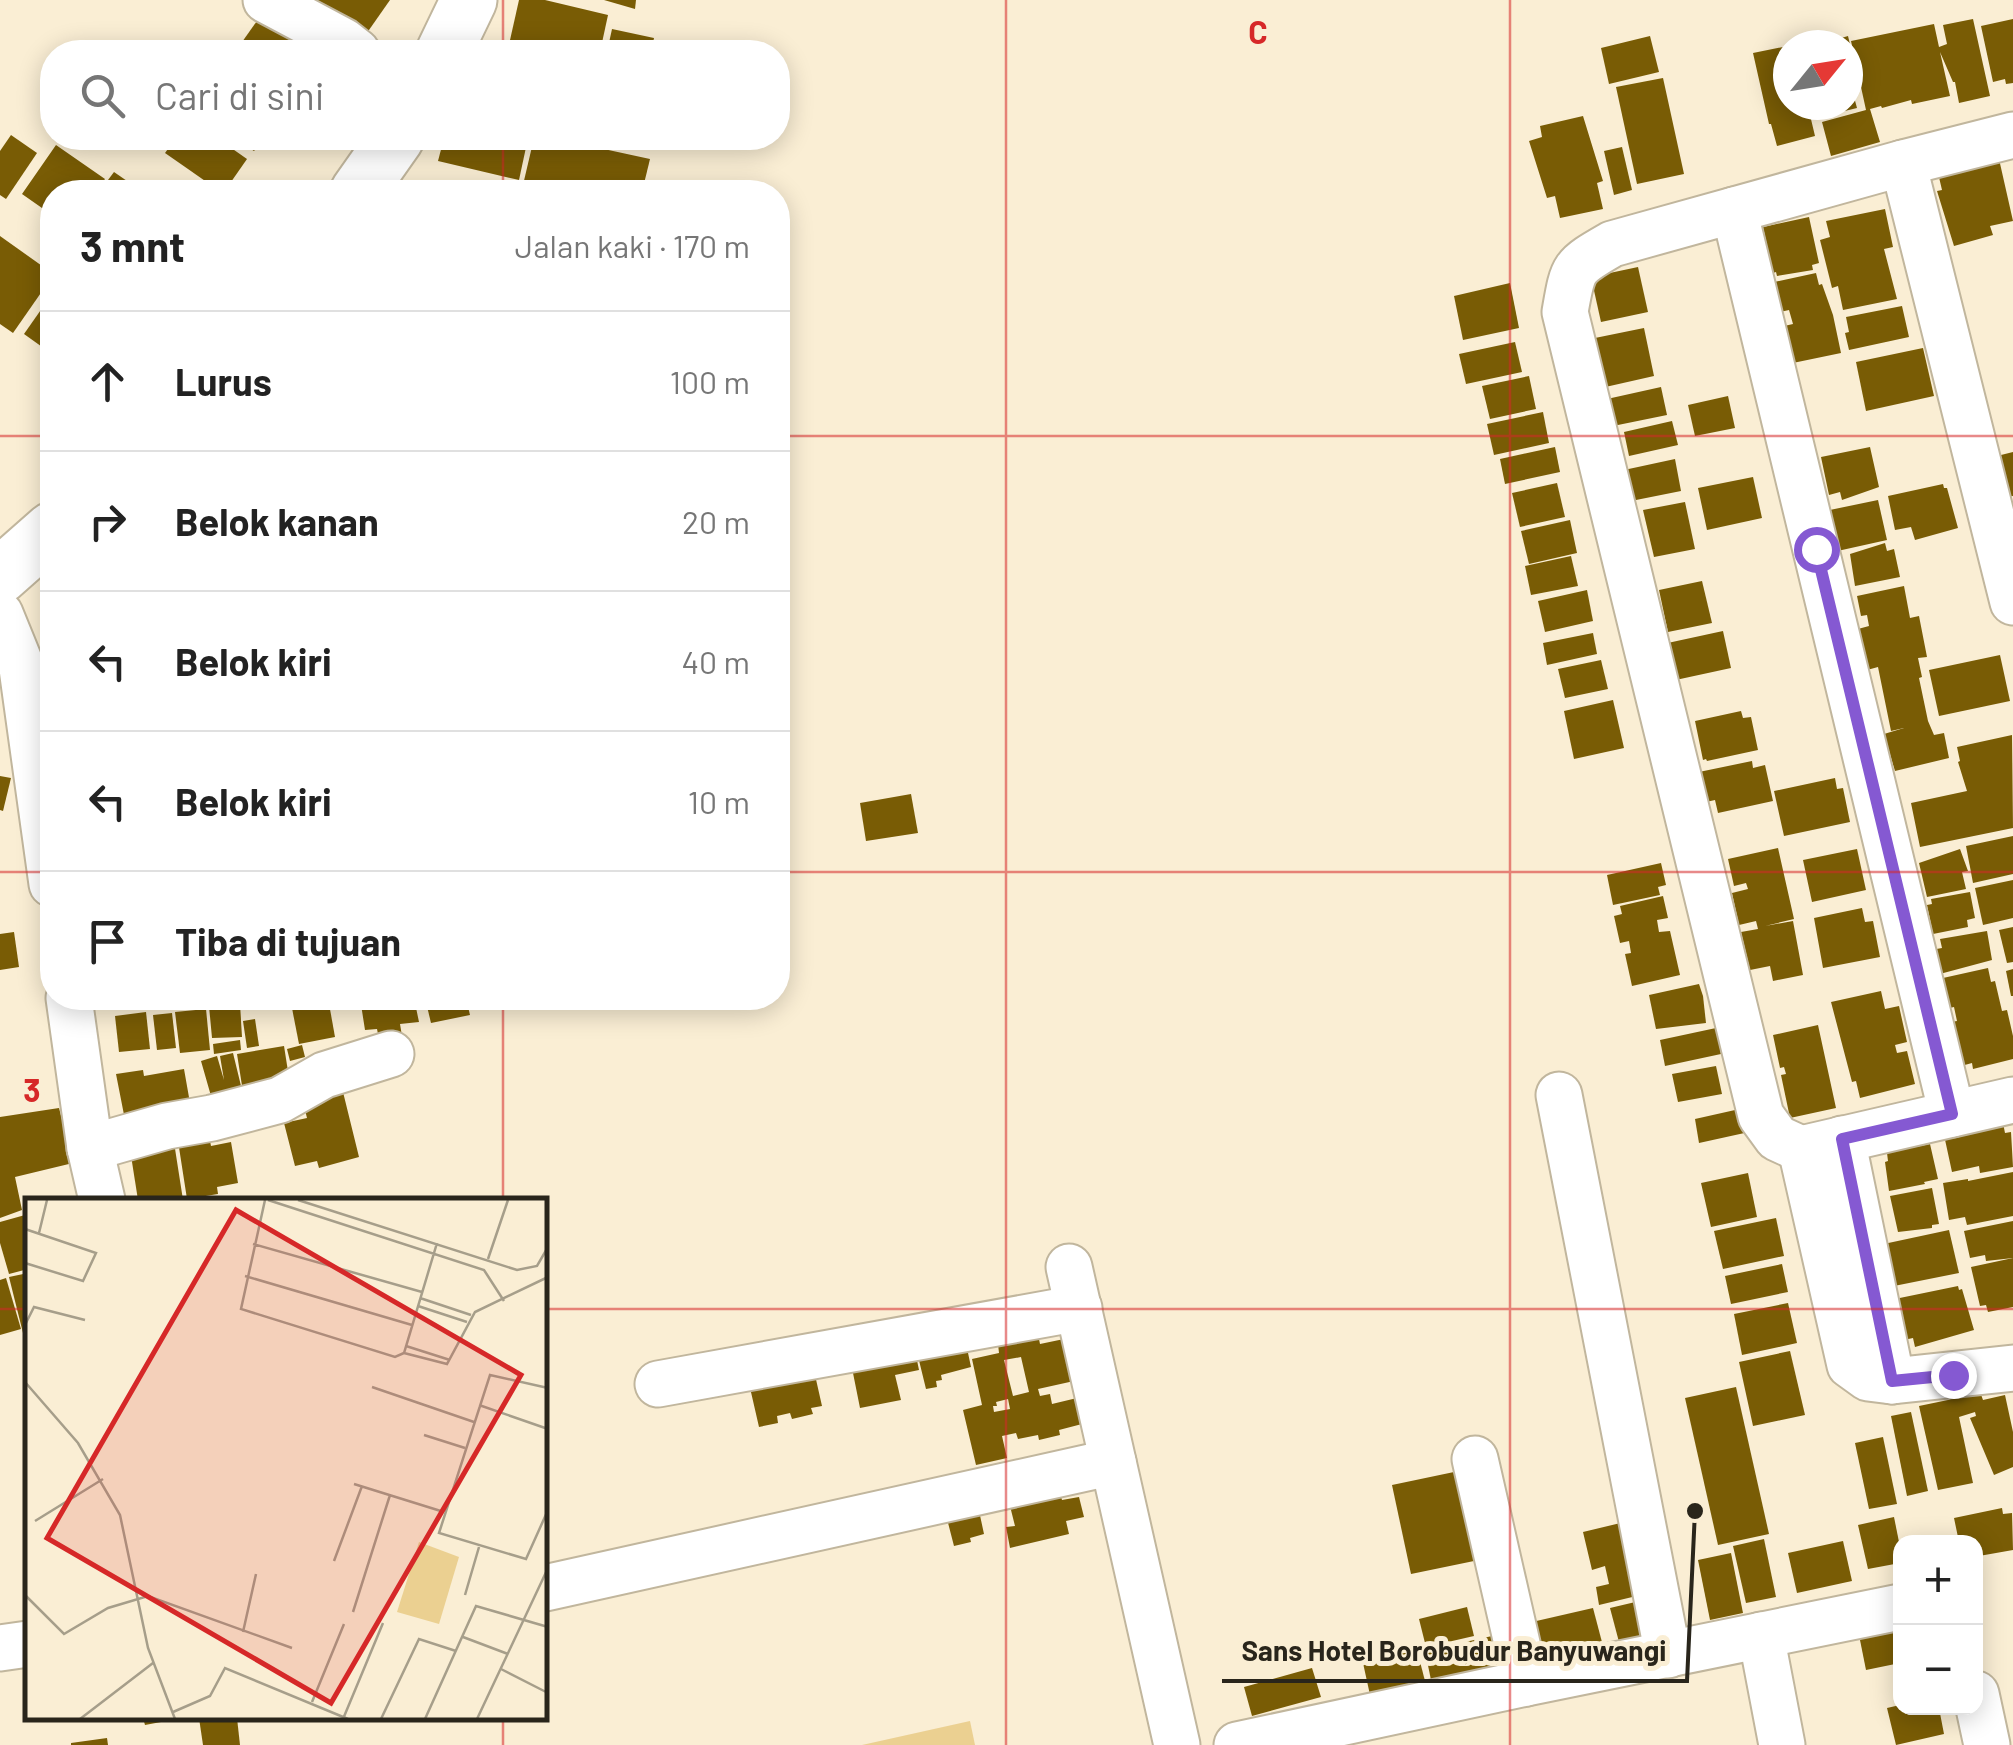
<!DOCTYPE html>
<html lang="id">
<meta charset="utf-8">
<style>
:root{--surface:#fff;--page:#f2f2f2;--text:#222;--muted:#767676;--line:#e0e0e0}
body{margin:0;font-family:Barlow,sans-serif;background:var(--page);color:var(--text)}
.controls{position:absolute;right:30px;bottom:30px;display:grid;overflow:hidden;border-radius:20px;box-shadow:0 5px 25px #0003}
.controls button{width:90px;height:90px;display:grid;place-items:center;padding:0;border:0;border-bottom:2px solid var(--line);background:var(--surface);color:var(--text);font:50px sans-serif}
.compass{position:absolute;left:1773px;top:30px;width:90px;height:90px;border-radius:50%;background:var(--surface);box-shadow:0 5px 25px #0003;rotate:60deg}
.stop{position:absolute;width:30px;height:30px;margin:-22px;border:8px solid #8559d2;border-radius:50%;background:#fff}
.stop.end{background:#8559d2;border-color:#fff;box-shadow:0 2px 10px #0008}
.list{margin:0;padding:0;list-style:none}
h2{display:flex;justify-content:space-between;align-items:center;height:130px;margin:0;padding:0 40px;font-size:42px}
h2 small{font-size:32px;font-weight:400;color:var(--muted)}
.list li{display:grid;grid-template-columns:65px 1fr auto;gap:30px;align-items:center;box-sizing:border-box;height:140px;padding:0 40px;border-top:2px solid var(--line)}
.list b{display:block;font-size:38px;white-space:nowrap}
.list em{font-size:32px;font-style:normal;color:var(--muted)}
.icon{flex:none;width:55px;height:55px;fill:none;stroke:currentColor;stroke-width:2;stroke-linecap:round;stroke-linejoin:round}
.map{position:relative;flex:none;width:2013px;height:1745px;overflow:hidden}
.search{position:absolute;background:var(--surface);box-shadow:0 5px 25px #0003;left:40px;top:40px;width:750px;height:110px;display:flex;align-items:center;gap:25px;box-sizing:border-box;padding:0 35px;border-radius:40px;color:var(--muted);font-size:38px}
.panel{position:absolute;background:var(--surface);box-shadow:0 5px 25px #0003;left:40px;top:180px;width:750px;height:830px;border-radius:40px}
.map>svg:first-child{display:block}
</style>
<div class="map">
<svg width="2013" height="1745" viewBox="0 0 2013 1745">
<rect width="100%" height="100%" fill="#faeed4"/>
<path fill="#ebd091" d="M 970,1721 L 975,1745 L 862,1745 Z"/>
<g fill="#795c05" fill-rule="evenodd">
<path d="M 306,0 L 390,0 L 362,40 Z"/>
<path d="M 519,0 L 545,0 L 608,15 L 600,52 L 521,52 L 508,49 Z"/>
<path d="M 604,0 L 636,0 L 635,9 Z"/>
<path d="M 269,4 L 322,42 L 315,52 L 235,52 Z"/>
<path d="M 1973,19 L 1990,96 L 1959,103 L 1955,82 L 1953,82 L 1940,52 L 1950,96 L 1912,104 L 1911,100 L 1882,108 L 1881,106 L 1870,109 L 1880,142 L 1831,156 L 1822,122 L 1866,110 L 1851,41 L 1934,24 L 1939,47 L 1947,44 L 1943,25 Z"/>
<path d="M 2013,19 L 2013,83 L 2006,84 L 2005,79 L 1993,82 L 1981,26 Z"/>
<path d="M 612,29 L 654,38 L 651,52 L 607,52 Z"/>
<path d="M 1650,36 L 1659,72 L 1609,84 L 1601,48 Z"/>
<path d="M 1848,36 L 1853,57 L 1848,58 L 1848,45 L 1818,45 Z"/>
<path d="M 1788,46 L 1788,105 L 1813,105 L 1815,114 L 1810,115 L 1815,136 L 1777,146 L 1771,124 L 1769,124 L 1753,53 Z"/>
<path d="M 1848,75 L 1857,108 L 1820,117 L 1817,105 L 1848,105 Z"/>
<path d="M 1663,78 L 1684,174 L 1637,184 L 1616,87 Z"/>
<path d="M 1583,116 L 1603,181 L 1597,183 L 1603,209 L 1560,218 L 1555,196 L 1547,198 L 1529,141 L 1542,137 L 1540,126 Z"/>
<path d="M 11,135 L 37,153 L 6,199 L 0,195 L 0,151 Z"/>
<path d="M 176,138 L 217,138 L 247,159 L 224,192 L 221,192 L 165,153 Z"/>
<path d="M 234,138 L 264,138 L 254,151 Z"/>
<path d="M 444,138 L 528,138 L 519,180 L 438,161 Z"/>
<path d="M 534,138 L 553,138 L 650,159 L 642,192 L 555,192 L 523,185 Z"/>
<path d="M 56,145 L 105,179 L 96,192 L 52,192 L 52,215 L 22,194 Z"/>
<path d="M 1622,147 L 1632,190 L 1614,195 L 1604,151 Z"/>
<path d="M 1999,159 L 2013,221 L 1990,226 L 1993,235 L 1954,246 L 1937,191 L 1942,190 L 1938,173 Z"/>
<path d="M 114,172 L 143,192 L 99,192 Z"/>
<path d="M 1885,209 L 1893,247 L 1884,249 L 1897,299 L 1843,310 L 1838,286 L 1832,288 L 1820,240 L 1830,237 L 1826,221 Z"/>
<path d="M 1809,217 L 1819,263 L 1812,265 L 1813,270 L 1777,276 L 1776,272 L 1773,273 L 1763,227 Z"/>
<path d="M 0,236 L 52,273 L 52,277 L 13,333 L 0,324 Z"/>
<path d="M 1638,267 L 1648,312 L 1601,322 L 1591,277 Z"/>
<path d="M 1816,273 L 1819,285 L 1822,284 L 1833,315 L 1841,353 L 1788,364 L 1780,327 L 1793,324 L 1789,310 L 1780,312 L 1774,282 Z"/>
<path d="M 1510,283 L 1519,328 L 1463,340 L 1454,296 Z"/>
<path d="M 52,294 L 52,354 L 24,334 Z"/>
<path d="M 1902,306 L 1909,337 L 1849,350 L 1845,333 L 1849,332 L 1846,317 Z"/>
<path d="M 1644,328 L 1654,376 L 1601,388 L 1590,339 Z"/>
<path d="M 1515,342 L 1522,372 L 1466,384 L 1459,354 Z"/>
<path d="M 1923,348 L 1934,396 L 1866,411 L 1856,362 Z"/>
<path d="M 1529,376 L 1536,409 L 1490,419 L 1482,386 Z"/>
<path d="M 1661,387 L 1667,415 L 1613,426 L 1607,399 Z"/>
<path d="M 1728,396 L 1735,428 L 1695,436 L 1688,405 Z"/>
<path d="M 1543,412 L 1549,443 L 1494,455 L 1487,424 Z"/>
<path d="M 1672,421 L 1678,445 L 1629,456 L 1624,432 Z"/>
<path d="M 1555,447 L 1560,472 L 1505,484 L 1500,459 Z"/>
<path d="M 1870,447 L 1879,487 L 1842,500 L 1840,492 L 1829,495 L 1821,457 Z"/>
<path d="M 2013,452 L 2013,496 L 2006,497 L 1997,456 Z"/>
<path d="M 1675,459 L 1681,491 L 1631,501 L 1624,470 Z"/>
<path d="M 1753,477 L 1762,518 L 1707,530 L 1698,488 Z"/>
<path d="M 1557,483 L 1565,517 L 1520,527 L 1512,493 Z"/>
<path d="M 1943,484 L 1944,488 L 1947,488 L 1958,528 L 1915,540 L 1911,527 L 1895,530 L 1888,496 Z"/>
<path d="M 1878,500 L 1887,540 L 1833,552 L 1825,511 Z"/>
<path d="M 1685,502 L 1695,549 L 1654,557 L 1643,510 Z"/>
<path d="M 1570,520 L 1577,553 L 1529,564 L 1521,531 Z"/>
<path d="M 1885,543 L 1887,551 L 1894,549 L 1900,577 L 1855,586 L 1850,554 Z"/>
<path d="M 1571,556 L 1578,586 L 1531,595 L 1525,566 Z"/>
<path d="M 1702,581 L 1712,623 L 1668,632 L 1659,590 Z"/>
<path d="M 1904,586 L 1910,618 L 1919,616 L 1927,657 L 1918,658 L 1922,677 L 1919,678 L 1928,721 L 1934,735 L 1944,733 L 1949,758 L 1895,771 L 1884,734 L 1904,728 L 1891,731 L 1878,667 L 1867,670 L 1858,629 L 1869,626 L 1867,615 L 1861,616 L 1857,596 Z"/>
<path d="M 1587,590 L 1593,621 L 1545,632 L 1538,601 Z"/>
<path d="M 1723,631 L 1731,668 L 1671,681 L 1663,644 Z"/>
<path d="M 1593,633 L 1597,654 L 1547,665 L 1543,643 Z"/>
<path d="M 2000,655 L 2010,701 L 1939,716 L 1929,670 Z"/>
<path d="M 1601,660 L 1608,689 L 1565,698 L 1558,669 Z"/>
<path d="M 1613,700 L 1624,748 L 1574,759 L 1564,711 Z"/>
<path d="M 1741,711 L 1743,718 L 1751,717 L 1758,750 L 1707,761 L 1706,759 L 1703,760 L 1695,721 Z"/>
<path d="M 2012,735 L 2013,828 L 1920,847 L 1911,803 L 1967,791 L 1958,762 L 1960,761 L 1957,747 Z"/>
<path d="M 1752,761 L 1753,768 L 1765,765 L 1773,801 L 1718,813 L 1715,800 L 1706,802 L 1699,772 Z"/>
<path d="M 0,776 L 11,778 L 3,811 L 0,810 Z"/>
<path d="M 1835,778 L 1837,789 L 1843,788 L 1850,822 L 1784,836 L 1774,791 Z"/>
<path d="M 911,794 L 918,833 L 866,841 L 860,803 Z"/>
<path d="M 2013,836 L 2013,874 L 1973,883 L 1966,846 Z"/>
<path d="M 1778,848 L 1794,919 L 1765,926 L 1793,921 L 1803,975 L 1773,981 L 1770,966 L 1750,970 L 1741,932 L 1758,929 L 1756,921 L 1739,925 L 1732,893 L 1748,889 L 1746,883 L 1734,886 L 1728,859 Z"/>
<path d="M 1857,849 L 1866,890 L 1812,902 L 1803,860 Z"/>
<path d="M 1960,849 L 1968,871 L 1962,872 L 1966,889 L 1927,897 L 1919,863 Z"/>
<path d="M 1661,863 L 1666,885 L 1658,887 L 1660,895 L 1613,905 L 1607,875 Z"/>
<path d="M 2013,880 L 2013,918 L 1983,925 L 1975,888 Z"/>
<path d="M 1970,892 L 1975,918 L 1967,920 L 1968,927 L 1933,934 L 1927,905 L 1932,904 L 1931,899 Z"/>
<path d="M 1663,896 L 1668,918 L 1657,920 L 1659,932 L 1670,931 L 1680,975 L 1632,986 L 1625,954 L 1631,953 L 1629,941 L 1620,943 L 1614,916 L 1622,914 L 1620,906 Z"/>
<path d="M 1862,908 L 1865,922 L 1873,921 L 1880,957 L 1823,968 L 1814,918 Z"/>
<path d="M 2013,927 L 2013,962 L 2007,963 L 1999,930 Z"/>
<path d="M 1987,931 L 1992,960 L 1936,975 L 1931,950 L 1942,948 L 1940,939 Z"/>
<path d="M 14,932 L 19,967 L 0,970 L 0,934 Z"/>
<path d="M 1988,968 L 1991,982 L 1995,981 L 2002,1011 L 2007,1010 L 2013,1036 L 2013,1059 L 1973,1069 L 1972,1063 L 1961,1066 L 1951,1022 L 1957,1021 L 1954,1007 L 1941,1010 L 1934,980 Z"/>
<path d="M 2013,969 L 2013,996 L 2011,996 L 2006,971 Z"/>
<path d="M 1699,984 L 1703,996 L 1706,1023 L 1656,1029 L 1649,995 Z"/>
<path d="M 1881,991 L 1885,1009 L 1899,1006 L 1907,1042 L 1895,1045 L 1897,1053 L 1907,1051 L 1915,1084 L 1860,1098 L 1856,1081 L 1852,1082 L 1831,1002 Z"/>
<path d="M 93,998 L 156,998 L 157,1002 L 94,1009 Z"/>
<path d="M 290,998 L 328,998 L 335,1037 L 299,1044 Z"/>
<path d="M 360,998 L 414,998 L 419,1022 L 400,1024 L 402,1036 L 379,1039 L 377,1029 L 365,1030 Z"/>
<path d="M 425,998 L 466,998 L 470,1015 L 431,1023 Z"/>
<path d="M 240,1004 L 242,1037 L 212,1038 L 209,1006 Z"/>
<path d="M 206,1009 L 210,1050 L 180,1053 L 175,1012 Z"/>
<path d="M 146,1012 L 150,1049 L 119,1052 L 115,1016 Z"/>
<path d="M 172,1013 L 176,1048 L 157,1050 L 153,1015 Z"/>
<path d="M 255,1019 L 259,1046 L 247,1048 L 243,1021 Z"/>
<path d="M 1818,1025 L 1836,1108 L 1790,1118 L 1781,1075 L 1786,1074 L 1784,1067 L 1780,1068 L 1773,1035 Z"/>
<path d="M 1716,1028 L 1721,1054 L 1665,1066 L 1660,1040 Z"/>
<path d="M 240,1040 L 241,1050 L 214,1054 L 213,1044 Z"/>
<path d="M 302,1045 L 305,1057 L 290,1061 L 287,1049 Z"/>
<path d="M 284,1046 L 290,1084 L 243,1092 L 237,1054 Z"/>
<path d="M 233,1053 L 242,1090 L 211,1096 L 201,1061 L 217,1056 L 224,1080 L 220,1056 Z"/>
<path d="M 1716,1066 L 1722,1094 L 1678,1102 L 1672,1074 Z"/>
<path d="M 184,1069 L 190,1103 L 126,1125 L 116,1074 L 143,1070 L 144,1076 Z"/>
<path d="M 343,1092 L 359,1157 L 319,1168 L 317,1161 L 295,1166 L 284,1123 L 307,1118 L 303,1102 Z"/>
<path d="M 59,1108 L 73,1163 L 15,1177 L 22,1210 L 0,1218 L 0,1117 Z"/>
<path d="M 1744,1108 L 1749,1132 L 1699,1143 L 1695,1119 Z"/>
<path d="M 2003,1123 L 2005,1133 L 2011,1132 L 2013,1167 L 1980,1173 L 1979,1166 L 1952,1172 L 1944,1135 Z"/>
<path d="M 173,1136 L 183,1200 L 138,1200 L 129,1143 Z"/>
<path d="M 209,1136 L 211,1146 L 231,1142 L 238,1183 L 217,1187 L 218,1194 L 187,1199 L 178,1141 Z"/>
<path d="M 1930,1144 L 1938,1179 L 1924,1182 L 1925,1184 L 1889,1191 L 1885,1162 L 1888,1161 L 1887,1153 Z"/>
<path d="M 2013,1172 L 2013,1216 L 1967,1225 L 1965,1217 L 1949,1220 L 1943,1183 L 1968,1179 L 1968,1181 Z"/>
<path d="M 1748,1173 L 1757,1217 L 1711,1227 L 1701,1183 Z"/>
<path d="M 1932,1188 L 1939,1224 L 1932,1225 L 1932,1228 L 1898,1232 L 1890,1196 Z"/>
<path d="M 25,1215 L 28,1223 L 28,1269 L 9,1274 L 0,1243 L 0,1222 Z"/>
<path d="M 1776,1218 L 1784,1256 L 1723,1269 L 1714,1231 Z"/>
<path d="M 2013,1221 L 2013,1258 L 1986,1261 L 1985,1255 L 1970,1258 L 1964,1231 Z"/>
<path d="M 1949,1230 L 1959,1273 L 1889,1287 L 1879,1245 Z"/>
<path d="M 2013,1258 L 2013,1307 L 1988,1312 L 1986,1305 L 1980,1306 L 1971,1267 Z"/>
<path d="M 1782,1264 L 1788,1292 L 1731,1304 L 1725,1276 Z"/>
<path d="M 28,1273 L 28,1345 L 26,1345 L 9,1277 Z"/>
<path d="M 6,1278 L 21,1329 L 0,1335 L 0,1280 Z"/>
<path d="M 1958,1286 L 1959,1290 L 1962,1289 L 1974,1330 L 1915,1347 L 1913,1338 L 1899,1341 L 1890,1300 Z"/>
<path d="M 1788,1303 L 1797,1343 L 1742,1355 L 1734,1314 Z"/>
<path d="M 1035,1320 L 1040,1344 L 1064,1339 L 1074,1381 L 1038,1389 L 1040,1396 L 1050,1394 L 1052,1404 L 1077,1398 L 1082,1424 L 1059,1430 L 1060,1435 L 1039,1440 L 1038,1435 L 1018,1439 L 1016,1433 L 1002,1436 L 1007,1458 L 976,1465 L 963,1410 L 982,1405 L 972,1359 L 999,1353 L 998,1344 ZM 1021,1357 L 1029,1392 L 1013,1396 L 1004,1360 ZM 1008,1399 L 1010,1409 L 994,1412 L 993,1406 L 997,1406 L 996,1402 Z"/>
<path d="M 964,1334 L 971,1367 L 941,1375 L 942,1380 L 936,1381 L 937,1387 L 926,1389 L 915,1344 Z"/>
<path d="M 914,1346 L 919,1370 L 895,1375 L 901,1400 L 860,1408 L 852,1368 Z"/>
<path d="M 1790,1351 L 1805,1415 L 1753,1426 L 1739,1362 Z"/>
<path d="M 815,1375 L 822,1406 L 811,1408 L 813,1414 L 792,1419 L 790,1413 L 777,1416 L 778,1423 L 759,1427 L 748,1379 Z"/>
<path d="M 1736,1387 L 1769,1534 L 1718,1545 L 1685,1398 Z"/>
<path d="M 1979,1389 L 1983,1400 L 2005,1395 L 2013,1432 L 2013,1467 L 1994,1475 L 1970,1418 L 1976,1416 L 1975,1412 L 1959,1417 L 1973,1483 L 1938,1490 L 1919,1406 L 1948,1400 Z"/>
<path d="M 1911,1412 L 1928,1491 L 1907,1496 L 1891,1416 Z"/>
<path d="M 1883,1437 L 1897,1504 L 1869,1509 L 1855,1443 Z"/>
<path d="M 1454,1472 L 1474,1561 L 1411,1574 L 1392,1485 Z"/>
<path d="M 1057,1483 L 1062,1500 L 1079,1497 L 1084,1517 L 1066,1521 L 1069,1534 L 1010,1548 L 1006,1527 L 1015,1526 L 1007,1494 Z"/>
<path d="M 978,1506 L 984,1534 L 970,1538 L 971,1542 L 954,1546 L 946,1515 Z"/>
<path d="M 2002,1508 L 2003,1514 L 2012,1513 L 2013,1550 L 1979,1556 L 1976,1539 L 1959,1542 L 1954,1518 Z"/>
<path d="M 1894,1517 L 1900,1547 L 1900,1563 L 1868,1569 L 1858,1525 Z"/>
<path d="M 1633,1520 L 1649,1593 L 1599,1605 L 1596,1587 L 1609,1584 L 1605,1566 L 1592,1570 L 1583,1532 Z"/>
<path d="M 1764,1539 L 1776,1597 L 1746,1603 L 1733,1546 Z"/>
<path d="M 1843,1541 L 1852,1581 L 1797,1593 L 1788,1553 Z"/>
<path d="M 1731,1553 L 1743,1613 L 1710,1620 L 1698,1560 Z"/>
<path d="M 1648,1599 L 1656,1633 L 1619,1642 L 1610,1608 Z"/>
<path d="M 1467,1607 L 1474,1636 L 1426,1647 L 1419,1619 Z"/>
<path d="M 1593,1608 L 1603,1646 L 1541,1660 L 1532,1622 Z"/>
<path d="M 1900,1627 L 1900,1663 L 1866,1670 L 1859,1635 Z"/>
<path d="M 1492,1636 L 1498,1665 L 1431,1680 L 1425,1651 Z"/>
<path d="M 1417,1650 L 1425,1681 L 1370,1695 L 1363,1663 Z"/>
<path d="M 1312,1668 L 1321,1697 L 1252,1716 L 1244,1687 Z"/>
<path d="M 1900,1705 L 1900,1708 L 1939,1708 L 1944,1734 L 1896,1745 L 1887,1708 Z"/>
<path d="M 143,1718 L 176,1718 L 177,1719 L 145,1725 Z"/>
<path d="M 199,1718 L 237,1718 L 240,1745 L 203,1745 Z"/>
<path d="M 107,1738 L 108,1745 L 71,1745 L 71,1743 Z"/>
</g>
<g fill="none" stroke-linecap="round" stroke-linejoin="round">
<defs>
<g id="street">
<path d="M 266,0 L 343,41 L 357,52"/>
<path d="M 2013,135 L 1903,163 L 1612,244 C 1572,267 1573,266 1565,312 L 1761,1116 L 1777,1138 L 1801,1149 L 2013,1100"/>
<path d="M 1903,163 L 2013,602"/>
<path d="M 1734,210 L 1952,1114"/>
<path d="M 0,614 L 22,668 L 52,884"/>
<path d="M 69,998 L 90,1148 L 102,1200"/>
<path d="M 1559,1095 L 1668,1655"/>
<path d="M 1842,1139 L 1892,1381"/>
<path d="M 90,1148 L 167,1126 L 212,1118 L 280,1100 L 324,1075 L 391,1054"/>
<path d="M 1801,1149 L 1850,1365 L 1868,1378 L 1892,1381 L 2013,1368"/>
<path d="M 1069,1267 L 1177,1745"/>
<path d="M 658,1384 L 1079,1308"/>
<path d="M 1475,1459 L 1526,1683"/>
<path d="M 545,1588 L 1113,1462"/>
<path d="M 1761,1635 L 1782,1745"/>
<path d="M 0,1648 L 28,1644"/>
<path d="M 1976,1694 L 1987,1745"/>
<path d="M 1237,1745 L 1526,1683 L 1900,1607"/>
</g>
<g id="secondary">
<path d="M 444,52 L 469,0"/>
<path d="M 358,192 L 396,138"/>
<path d="M 0,576 L 52,530"/>
</g>
</defs>
<use href="#street" stroke="#c1b69d" stroke-width="49"/>
<use href="#secondary" stroke="#c1b69d" stroke-width="59"/>
<use href="#street" stroke="#fff" stroke-width="45"/>
<use href="#secondary" stroke="#fff" stroke-width="55"/>
</g>
<g fill="none" stroke-linecap="round" stroke-linejoin="round">
<path stroke="#8559d2" stroke-width="12" d="M 1816,549 L 1952,1114 L 1842,1139 L 1892,1381 L 1953,1375"/>
</g>
<path fill="none" stroke="#d62828" stroke-width="2.5" stroke-opacity="0.55" d="M 503,0 L 503,52M 1006,0 L 1006,1745M 1510,0 L 1510,1745M 503,138 L 503,192M 0,436 L 52,436M 778,436 L 2013,436M 0,872 L 52,872M 778,872 L 2013,872M 503,998 L 503,1200M 0,1309 L 28,1309M 545,1309 L 2013,1309M 503,1718 L 503,1745"/>
<g transform="translate(25 1198)">
<rect width="522" height="522" fill="#faeed4"/>
<path d="M 394,344 L 434,359 L 414,426 L 372,414 Z" fill="#ebd091"/>
<path fill="none" stroke="#a69e8a" stroke-width="2.5" d="M 240,2 L 216,111 L 370,159 L 379,155 L 412,45M 243,2 L 459,72 L 479,103M 273,2 L 492,72 L 512,68 L 523,49M 0,31 L 71,55 L 58,83 L 0,65M 14,35 L 22,2M 228,46 L 397,94M 463,61 L 483,2M 220,78 L 387,127M 395,100 L 446,117M 393,108 L 442,124M 0,127 L 9,109 L 60,122M 381,148 L 425,162M 379,155 L 422,166 L 450,114 L 523,79M 0,184 L 53,245 L 95,317 L 123,450 L 150,521M 347,189 L 449,224M 523,190 L 465,177 L 414,335 L 501,361 L 523,312M 454,207 L 523,231M 399,237 L 440,250M 329,286 L 419,314M 10,323 L 78,281M 309,363 L 337,288M 0,397 L 39,436 L 83,410 L 123,398 L 267,450M 440,397 L 454,349M 328,414 L 365,297M 218,434 L 231,376M 438,439 L 483,456M 476,471 L 523,495M 287,504 L 319,426M 148,514 L 185,498 L 200,470 L 323,521M 55,521 L 128,465M 318,521 L 358,425M 356,521 L 394,441 L 431,453M 400,521 L 451,408 L 523,429M 452,521 L 523,370"/>
<path fill="#d62828" fill-opacity="0.15" stroke="#d62828" stroke-width="5" d="M 211,12 L 496,177 L 306,505 L 22,340 Z"/>
<rect width="522" height="522" fill="none" stroke="#29251b" stroke-width="5"/>
</g>
<g font-size="32" text-anchor="middle" font-weight="bold" fill="#d62828" stroke="#faeed4" stroke-width="10" stroke-linejoin="round" paint-order="stroke">
<text x="1258" y="44">C</text>
<text x="32" y="1102">3</text>
</g>
<path fill="none" stroke="#29251b" stroke-width="4" d="M1695 1511L1687 1681H1222"/>
<circle fill="#29251b" stroke="#faeed4" stroke-width="4" cx="1695" cy="1511" r="10"/>
<g font-size="28" text-anchor="middle" font-weight="bold" fill="#29251b" stroke="#faeed4" stroke-width="10" stroke-linejoin="round" paint-order="stroke">
<text x="1454" y="1661">Sans Hotel Borobudur Banyuwangi</text>
</g>
</svg>
<div class="controls">
<button>+</button>
<button>−</button>
</div>
<svg class="compass" viewBox="-18 -18 36 36"><path d="M0-13l5 13h-10z" fill="#e53935"/><path d="M0 13l5-13h-10z" fill="#767676"/></svg>
<div class="stop" style="left:1816px;top:549px"></div>
<div class="stop end" style="left:1953px;top:1375px"></div>
<div class="search"><svg class="icon" aria-label="search" viewBox="0 0 24 24"><circle cx="10" cy="10" r="6"/><path d="M15 15l6 6"/></svg>Cari di sini</div>
<section class="panel">
<h2>3 mnt<small>Jalan kaki · 170 m</small></h2>
<ul class="list">
<li><svg class="icon" aria-label="ahead" viewBox="0 0 24 24"><path d="M12 20V5M6 11l6-6 6 6"/></svg><div><b>Lurus</b></div><em>100 m</em></li>
<li><svg class="icon" aria-label="right" viewBox="0 0 24 24"><path d="M7 20v-9h11M14 6l5 5-5 5"/></svg><div><b>Belok kanan</b></div><em>20 m</em></li>
<li><svg class="icon" aria-label="left" viewBox="0 0 24 24"><path d="M17 20v-9H6M10 6l-5 5 5 5"/></svg><div><b>Belok kiri</b></div><em>40 m</em></li>
<li><svg class="icon" aria-label="left" viewBox="0 0 24 24"><path d="M17 20v-9H6M10 6l-5 5 5 5"/></svg><div><b>Belok kiri</b></div><em>10 m</em></li>
<li><svg class="icon" aria-label="arrive" viewBox="0 0 24 24"><path d="M6 21V4h12l-3 4 3 4H6"/></svg><div><b>Tiba di tujuan</b></div></li>
</ul>
</section>
</div>
